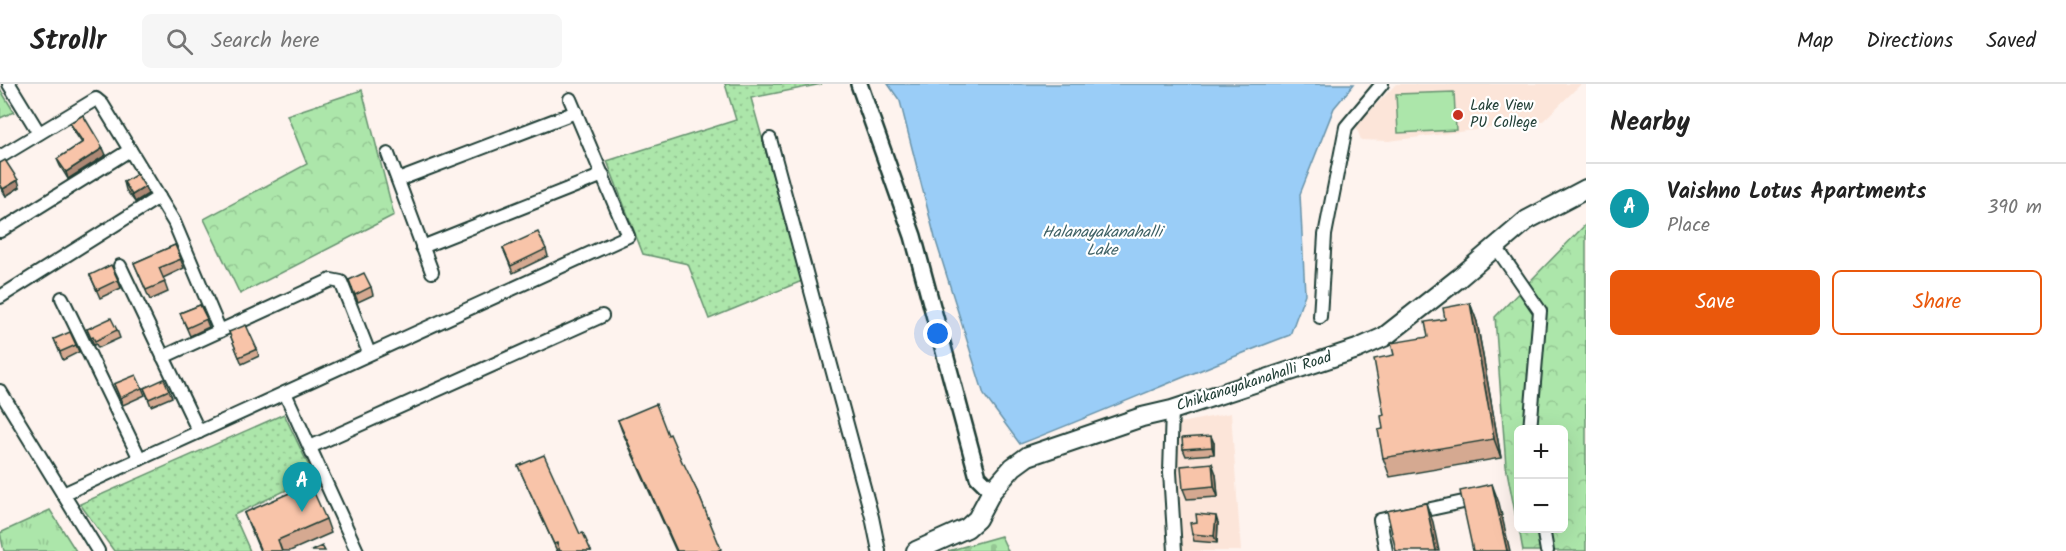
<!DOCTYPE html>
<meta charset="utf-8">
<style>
:root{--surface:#fff;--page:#f6f6f6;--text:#222;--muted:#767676;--line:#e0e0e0;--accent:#ea580c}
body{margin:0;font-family:Kalam,sans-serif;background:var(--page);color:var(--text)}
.controls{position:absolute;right:18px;bottom:18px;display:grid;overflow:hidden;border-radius:9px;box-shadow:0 6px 24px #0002}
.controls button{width:54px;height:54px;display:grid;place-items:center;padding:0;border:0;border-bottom:2px solid var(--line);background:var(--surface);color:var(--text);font:30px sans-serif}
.you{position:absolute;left:938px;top:250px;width:21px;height:21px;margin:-15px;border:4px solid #fff;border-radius:50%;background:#1a73e8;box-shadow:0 0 0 9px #1a73e833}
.badge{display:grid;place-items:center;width:39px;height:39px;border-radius:50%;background:var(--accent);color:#fff;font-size:20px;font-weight:700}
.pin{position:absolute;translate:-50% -50px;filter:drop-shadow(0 2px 3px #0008)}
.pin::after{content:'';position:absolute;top:32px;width:21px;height:18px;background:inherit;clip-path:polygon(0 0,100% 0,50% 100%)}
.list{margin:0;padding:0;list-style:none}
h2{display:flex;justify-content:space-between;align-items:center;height:78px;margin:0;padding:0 24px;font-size:26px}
h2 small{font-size:20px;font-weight:400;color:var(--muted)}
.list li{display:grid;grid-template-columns:39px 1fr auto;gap:18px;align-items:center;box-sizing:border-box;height:90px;padding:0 24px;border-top:2px solid var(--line)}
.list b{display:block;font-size:22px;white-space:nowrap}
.list p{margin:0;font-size:20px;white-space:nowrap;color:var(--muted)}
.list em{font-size:20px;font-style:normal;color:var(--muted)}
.actions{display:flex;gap:12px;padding:18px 24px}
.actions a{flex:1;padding:14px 0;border:2px solid var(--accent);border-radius:9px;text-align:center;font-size:21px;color:var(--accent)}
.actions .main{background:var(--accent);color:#fff}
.icon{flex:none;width:33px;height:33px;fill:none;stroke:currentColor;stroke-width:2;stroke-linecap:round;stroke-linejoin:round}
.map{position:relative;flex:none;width:1586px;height:467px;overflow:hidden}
header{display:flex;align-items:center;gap:36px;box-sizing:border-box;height:84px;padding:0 30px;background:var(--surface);border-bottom:2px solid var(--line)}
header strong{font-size:28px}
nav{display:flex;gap:33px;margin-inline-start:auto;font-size:21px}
.search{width:420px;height:54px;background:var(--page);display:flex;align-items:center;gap:15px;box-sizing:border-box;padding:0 21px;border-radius:9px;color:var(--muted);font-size:22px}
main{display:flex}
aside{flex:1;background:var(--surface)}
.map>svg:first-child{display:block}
</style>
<header>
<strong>Strollr</strong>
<div class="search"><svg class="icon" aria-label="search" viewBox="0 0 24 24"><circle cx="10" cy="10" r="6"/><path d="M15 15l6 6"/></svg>Search here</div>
<nav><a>Map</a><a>Directions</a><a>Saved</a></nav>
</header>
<main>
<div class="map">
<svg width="1586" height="467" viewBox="0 0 1586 467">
<defs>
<pattern id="grass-dots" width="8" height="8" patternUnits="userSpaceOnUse" patternTransform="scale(1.5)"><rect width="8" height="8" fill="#ace6aa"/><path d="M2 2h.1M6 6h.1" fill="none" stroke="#94c693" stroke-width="1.8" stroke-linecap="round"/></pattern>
<pattern id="forest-crowns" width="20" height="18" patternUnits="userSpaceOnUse" patternTransform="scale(1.5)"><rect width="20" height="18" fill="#ace6aa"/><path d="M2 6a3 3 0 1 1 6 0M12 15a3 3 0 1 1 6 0" fill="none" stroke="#94c693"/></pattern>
<pattern id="cemetery-stones" width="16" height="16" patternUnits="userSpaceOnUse" patternTransform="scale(1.5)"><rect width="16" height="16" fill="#ace6aa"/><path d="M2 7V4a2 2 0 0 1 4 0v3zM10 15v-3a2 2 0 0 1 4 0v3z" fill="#94c693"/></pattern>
<pattern id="park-tufts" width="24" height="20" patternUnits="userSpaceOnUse" patternTransform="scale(1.5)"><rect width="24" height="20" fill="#ace6aa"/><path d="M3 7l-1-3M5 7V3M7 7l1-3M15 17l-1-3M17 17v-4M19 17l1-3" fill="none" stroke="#94c693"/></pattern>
</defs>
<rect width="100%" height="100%" fill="#fef3ee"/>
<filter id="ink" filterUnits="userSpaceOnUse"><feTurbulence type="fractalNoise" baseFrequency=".0167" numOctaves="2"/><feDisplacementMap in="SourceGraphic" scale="12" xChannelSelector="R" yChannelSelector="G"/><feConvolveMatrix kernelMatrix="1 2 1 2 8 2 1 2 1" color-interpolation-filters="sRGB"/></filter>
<g filter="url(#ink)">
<g fill="#fce5d9">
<path d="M 1396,0 L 1581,0 L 1543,37 L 1389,57 L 1361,56 L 1356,42 Z"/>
<path d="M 1231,329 L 1241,467 L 1182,467 L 1175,340 Z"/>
</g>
<g fill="url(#grass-dots)" stroke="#66926f" stroke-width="1.5">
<path d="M 725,0 L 822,0 L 751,14 L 802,197 L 709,235 L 688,180 L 643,170 L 607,77 L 736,36 Z"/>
<path d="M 284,330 L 314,393 L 234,431 L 250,467 L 114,467 L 80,420 Z"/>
</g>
<g fill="url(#forest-crowns)" stroke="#66926f" stroke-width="1.5">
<path d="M 362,6 L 394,131 L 240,210 L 204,135 L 307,80 L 287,31 Z"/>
<path d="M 1586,140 L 1586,467 L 1523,467 L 1519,444 L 1564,444 L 1564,346 L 1518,346 L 1518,444 L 1506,382 L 1495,233 Z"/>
</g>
<path fill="url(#cemetery-stones)" stroke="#66926f" stroke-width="1.5" d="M 1001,452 L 1008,467 L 948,467 Z"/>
<g fill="url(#park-tufts)" stroke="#66926f" stroke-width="1.5">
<path d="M 0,5 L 14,28 L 0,34 Z"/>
<path d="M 50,426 L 76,467 L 4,467 L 0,449 Z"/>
</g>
<path fill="#ace6aa" stroke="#66926f" stroke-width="1.5" d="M 1454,8 L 1456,46 L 1398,49 L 1396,10 Z"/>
<path fill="#9acdf7" stroke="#6993a9" stroke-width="1.5" d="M 888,0 L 1354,0 L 1334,24 L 1300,110 L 1305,210 L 1290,251 C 1199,285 1110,325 1020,360 L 984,311 L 935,154 L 900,17 Z"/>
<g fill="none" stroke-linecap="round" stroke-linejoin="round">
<defs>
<g id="minor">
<path d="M 9,0 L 39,49"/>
<path d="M 770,55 L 872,433 L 879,467"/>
<path d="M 388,70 L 432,188"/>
<path d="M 0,73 L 96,15 L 102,20 L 174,138 L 220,247"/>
<path d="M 398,96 L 576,28"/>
<path d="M 0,147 L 130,66"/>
<path d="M 422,163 L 603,91"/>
<path d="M 1496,163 L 1540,227 L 1530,346"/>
<path d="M 120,182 L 199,348"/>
<path d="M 0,213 L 159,113"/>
<path d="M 62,214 L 140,375"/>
<path d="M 1320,233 L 1325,151 L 1346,43 L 1382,0"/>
<path d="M 163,273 L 331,196 L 341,198 L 369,269"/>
<path d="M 0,307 L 98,467"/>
<path d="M 285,309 L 357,467"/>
<path d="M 1172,326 L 1170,388 L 1175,467"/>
<path d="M 310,363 L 602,232"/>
<path d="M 63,410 L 628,152 L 570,15"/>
<path d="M 1543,444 L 1547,467"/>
<path d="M 1386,467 L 1380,436 L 1477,415"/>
</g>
<path id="tertiary" d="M 859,0 L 913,152 L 978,393 L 992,407"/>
<path id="secondary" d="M 916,467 L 967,444 L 977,435 L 992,407 L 1013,383 L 1028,372 L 1142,333 L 1172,326 L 1357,265 L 1384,253 L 1459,194 L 1527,136 L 1586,105"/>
</defs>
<use href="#minor" stroke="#1f3d34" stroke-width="16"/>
<use href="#tertiary" stroke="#1f3d34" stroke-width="20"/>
<use href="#secondary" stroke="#1f3d34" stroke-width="22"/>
<use href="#minor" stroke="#fff" stroke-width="12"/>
<use href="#tertiary" stroke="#fff" stroke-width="15"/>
<use href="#secondary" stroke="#fff" stroke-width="18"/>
</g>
<g fill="#d5a991" stroke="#1f3d34" stroke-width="1.5">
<path d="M 70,39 L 106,71 L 68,95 L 60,82 L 57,75 L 82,59 L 73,46 Z"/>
<path d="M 0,79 L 20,103 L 6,112 L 0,103 Z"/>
<path d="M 124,98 L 148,110 L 135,118 L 126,106 Z"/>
<path d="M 175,161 L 184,184 L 163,194 L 168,208 L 150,216 L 134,179 Z"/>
<path d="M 503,164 L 546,165 L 548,172 L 513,189 Z"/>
<path d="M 90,191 L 118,196 L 121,204 L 100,214 Z"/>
<path d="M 349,196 L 371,203 L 373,211 L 358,218 Z"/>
<path d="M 1470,219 L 1477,238 L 1501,374 L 1390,393 L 1383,374 L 1383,345 L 1384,331 L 1428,253 L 1445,235 Z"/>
<path d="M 200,221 L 209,243 L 190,252 L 180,229 Z"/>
<path d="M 87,245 L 117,246 L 120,254 L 98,264 L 96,260 L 94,261 Z"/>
<path d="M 229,248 L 257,265 L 259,272 L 242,280 Z"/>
<path d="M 54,255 L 76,261 L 79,268 L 63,276 Z"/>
<path d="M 114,300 L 142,304 L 145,311 L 123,321 Z"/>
<path d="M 144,304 L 169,306 L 172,313 L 151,322 Z"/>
<path d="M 618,336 L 668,351 L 698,409 L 721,467 L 676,467 L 622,347 Z"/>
<path d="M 1214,359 L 1214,370 L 1186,372 L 1183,365 Z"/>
<path d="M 518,382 L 580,450 L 591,467 L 560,467 L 560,466 L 557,467 Z"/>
<path d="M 1216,390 L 1218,413 L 1187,415 L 1183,405 Z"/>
<path d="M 244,429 L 326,435 L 331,449 L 290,467 L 260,467 Z"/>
<path d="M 1218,439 L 1217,459 L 1194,457 L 1192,450 Z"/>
</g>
<g fill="#ae8976" stroke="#1f3d34" stroke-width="1.5">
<path d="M 103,64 L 106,71 L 68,95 L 66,88 Z"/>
<path d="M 18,96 L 20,103 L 6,112 L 3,105 Z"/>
<path d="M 145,103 L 148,110 L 135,118 L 132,111 Z"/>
<path d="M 1470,219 L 1477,238 L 1501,374 L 1494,355 Z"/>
<path d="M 1211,352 L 1214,359 L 1214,370 L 1212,363 Z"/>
<path d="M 1212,379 L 1216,390 L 1218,413 L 1214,402 Z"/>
<path d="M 1492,400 L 1499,419 L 1510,467 L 1507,467 Z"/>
<path d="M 1426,419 L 1433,438 L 1439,467 L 1436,467 Z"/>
<path d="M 1216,432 L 1218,439 L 1217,459 L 1214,452 Z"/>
</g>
<g fill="#f8c4a9" stroke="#1f3d34" stroke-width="1.5">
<path d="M 83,31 L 103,64 L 66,88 L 57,75 L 83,58 L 70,39 Z"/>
<path d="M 5,76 L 18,96 L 3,105 L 0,100 L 0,79 Z"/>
<path d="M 137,90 L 145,103 L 132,111 L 124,98 Z"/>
<path d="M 538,148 L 546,165 L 511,182 L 503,164 Z"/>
<path d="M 175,161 L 181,175 L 159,184 L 165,198 L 146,206 L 134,179 Z"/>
<path d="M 111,181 L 118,196 L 97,206 L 90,191 Z"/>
<path d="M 364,189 L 371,203 L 355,211 L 349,196 Z"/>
<path d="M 1470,219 L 1494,355 L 1383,374 L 1378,346 L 1383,345 L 1381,332 L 1384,331 L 1374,275 L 1394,271 L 1391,259 L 1428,253 L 1425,238 L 1445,235 L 1443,224 Z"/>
<path d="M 200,221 L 207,235 L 187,244 L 180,229 Z"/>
<path d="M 111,234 L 117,246 L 95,257 L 93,253 L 91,254 L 87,245 Z"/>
<path d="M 246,241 L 257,265 L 239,273 L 229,248 Z"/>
<path d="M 70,248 L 76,261 L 60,268 L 54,255 Z"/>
<path d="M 136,291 L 142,304 L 120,314 L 114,300 Z"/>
<path d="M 164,295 L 169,306 L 149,315 L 144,304 Z"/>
<path d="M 656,320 L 668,351 L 670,350 L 683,380 L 684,380 L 698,409 L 721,465 L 717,467 L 677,467 L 618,336 Z"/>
<path d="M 1211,352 L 1212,363 L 1183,365 L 1182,354 Z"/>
<path d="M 544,371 L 580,450 L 583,449 L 591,467 L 560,467 L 557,459 L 554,460 L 518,382 Z"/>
<path d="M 1212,379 L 1214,402 L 1183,405 L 1181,382 Z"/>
<path d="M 310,400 L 326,435 L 278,456 L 282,467 L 261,467 L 244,429 Z"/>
<path d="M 1492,400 L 1507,467 L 1473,467 L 1460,407 Z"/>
<path d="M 1426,419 L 1436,467 L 1396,467 L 1387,427 Z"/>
<path d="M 1196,430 L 1216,432 L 1214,452 L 1192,450 L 1190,439 L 1197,438 Z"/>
<path d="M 322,462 L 325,467 L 311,467 Z"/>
</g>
</g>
<circle fill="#c8321e" stroke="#fff" stroke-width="2" cx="1458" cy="31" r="6"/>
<g text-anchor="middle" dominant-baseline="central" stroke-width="4.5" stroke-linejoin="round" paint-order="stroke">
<g font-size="15" fill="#1f3d34" stroke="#fff" text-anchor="start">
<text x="1470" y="22">Lake View<tspan x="1470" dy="17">PU College</tspan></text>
</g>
<g font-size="15" fill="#1f3d34" stroke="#fff">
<text transform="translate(1254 298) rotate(-18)">Chikkanayakanahalli Road</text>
</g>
<g font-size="16" font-style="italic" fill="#3e6165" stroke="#fff">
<text x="1102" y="148">Halanayakanahalli<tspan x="1102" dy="18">Lake</tspan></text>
</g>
</g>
</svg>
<div class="controls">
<button>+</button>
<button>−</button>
</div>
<div class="you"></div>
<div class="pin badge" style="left:302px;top:428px;background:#0f9aa8">A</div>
</div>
<aside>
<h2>Nearby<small></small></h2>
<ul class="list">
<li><span class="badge" style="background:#0f9aa8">A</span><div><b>Vaishno Lotus Apartments</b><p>Place</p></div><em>390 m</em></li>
</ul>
<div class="actions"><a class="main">Save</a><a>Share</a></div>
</aside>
</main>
